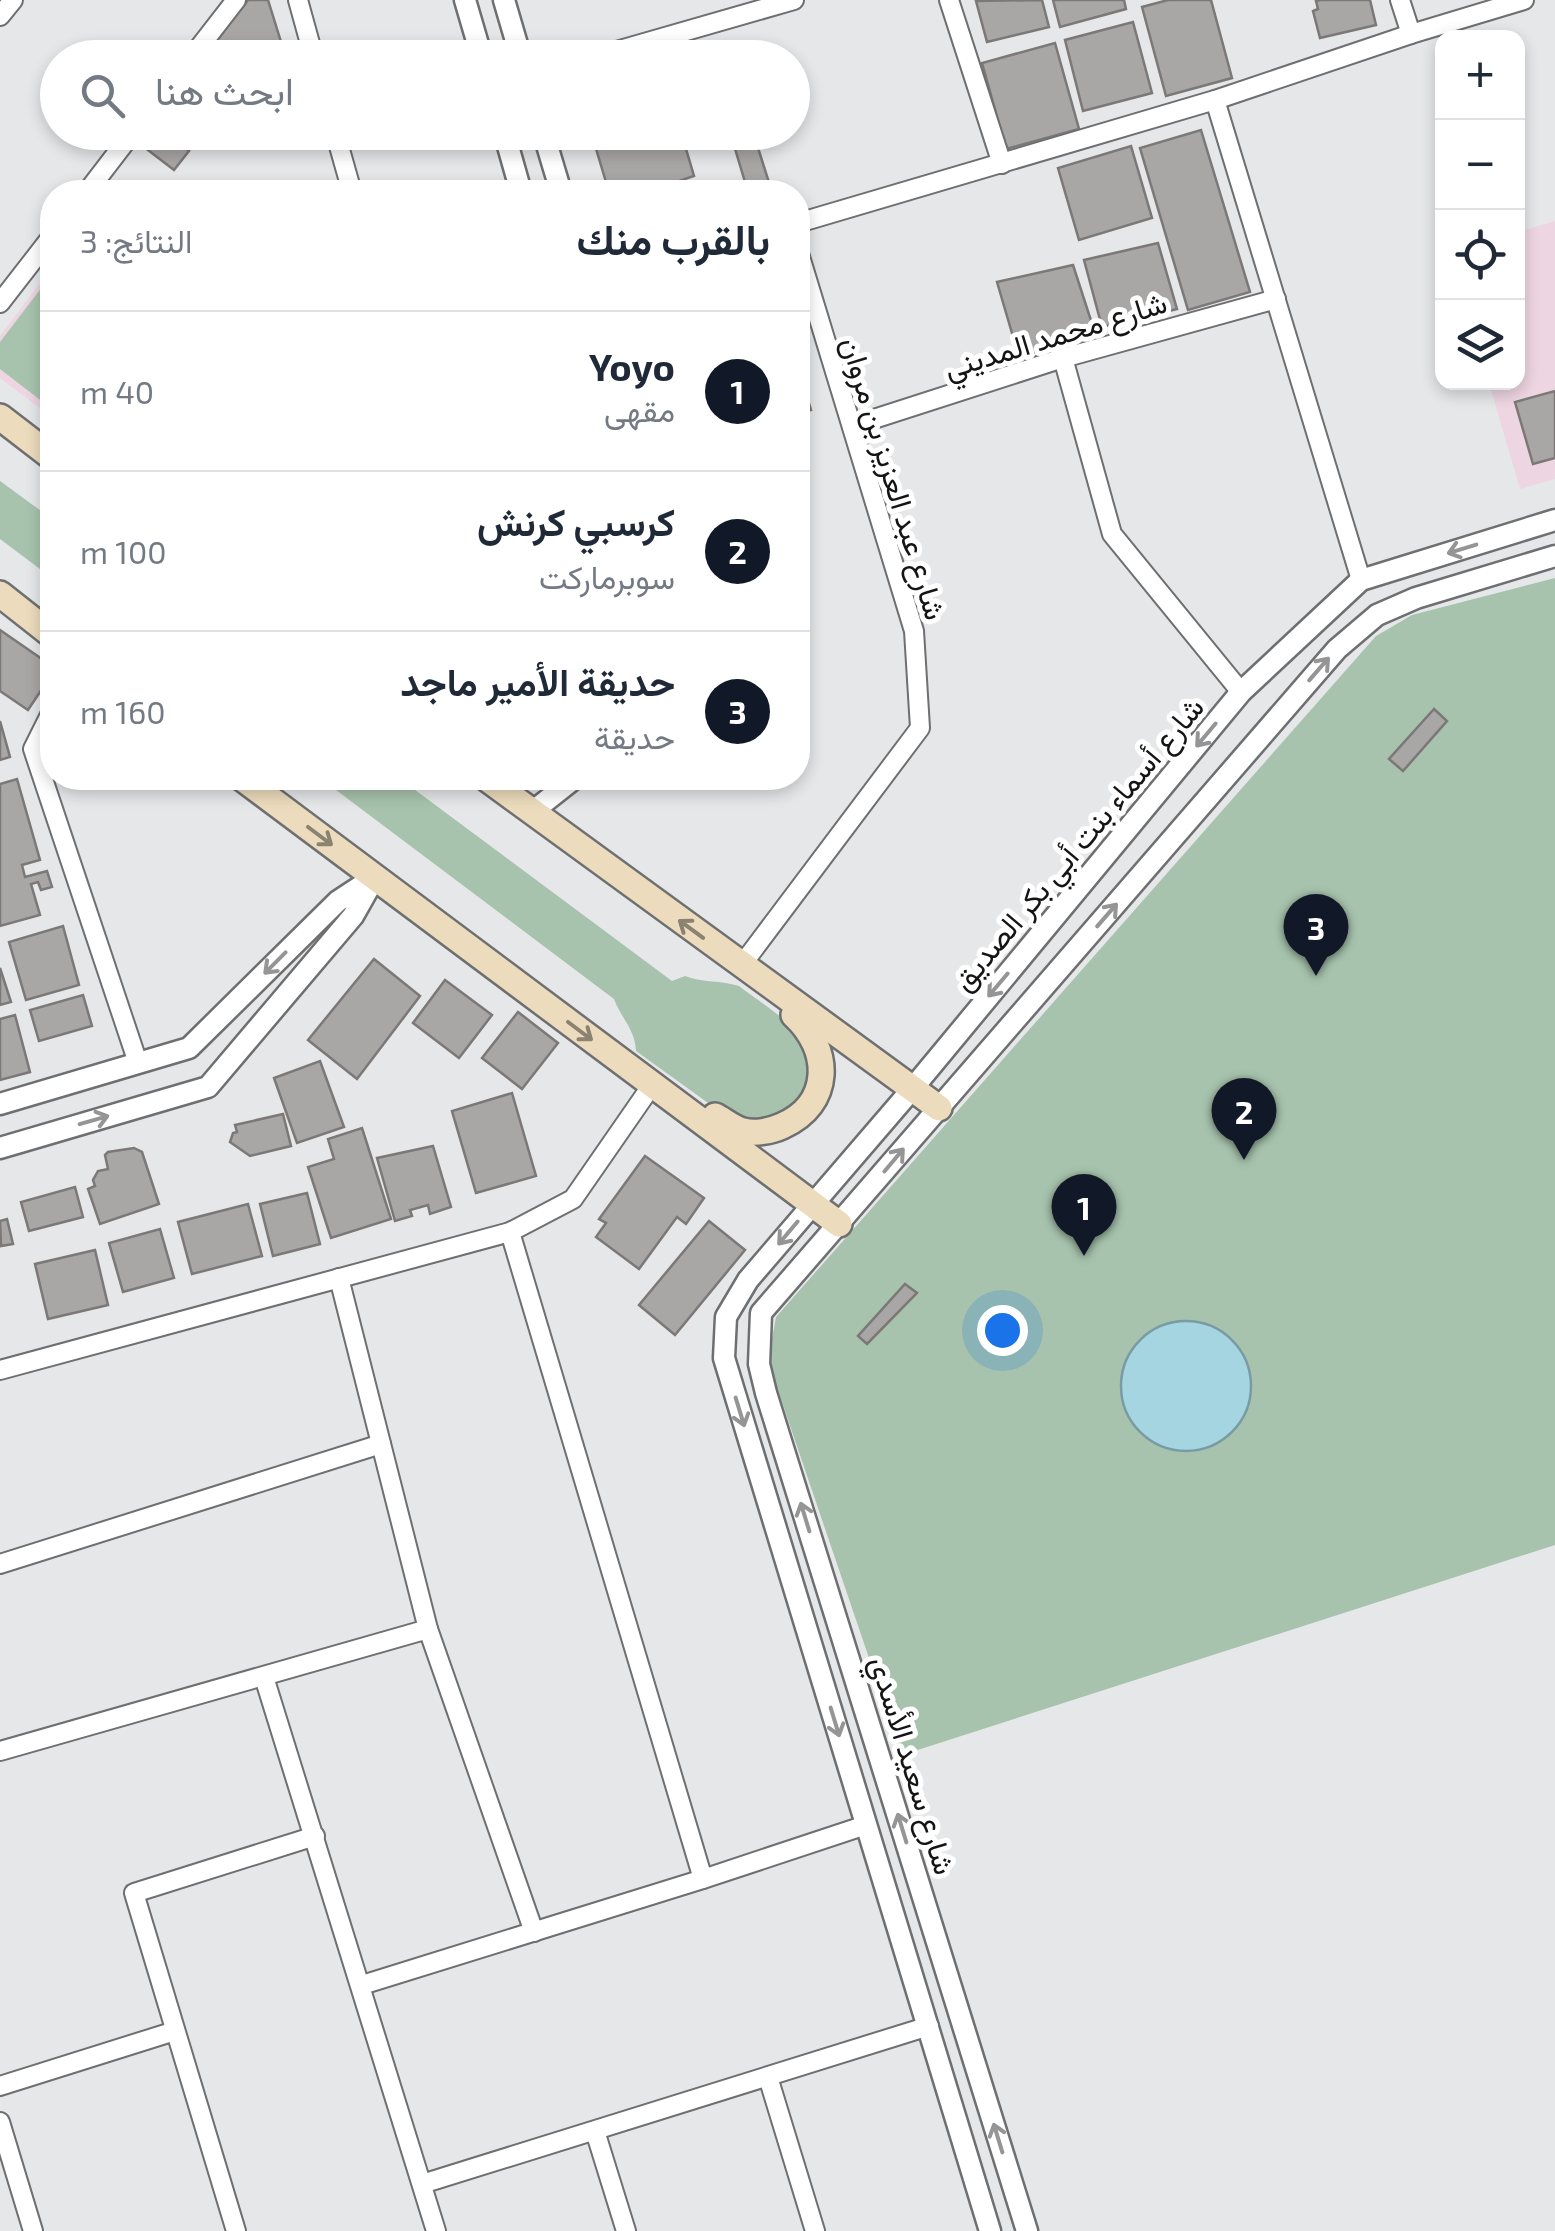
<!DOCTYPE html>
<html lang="ar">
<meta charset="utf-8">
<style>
:root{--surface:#fff;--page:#f6f6f7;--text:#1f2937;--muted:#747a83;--line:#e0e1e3;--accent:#111827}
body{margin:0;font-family:"Exo 2",Vazirmatn,sans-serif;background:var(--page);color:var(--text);direction:rtl}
.controls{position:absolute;right:30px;top:30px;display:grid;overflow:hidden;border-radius:20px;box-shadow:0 5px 15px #0003}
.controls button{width:90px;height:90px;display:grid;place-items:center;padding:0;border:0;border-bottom:2px solid var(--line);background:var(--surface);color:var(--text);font:50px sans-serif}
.you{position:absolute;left:1002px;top:1330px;width:35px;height:35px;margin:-25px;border:8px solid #fff;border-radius:50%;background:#1a73e8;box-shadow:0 0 0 15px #1a73e833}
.badge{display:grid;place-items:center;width:65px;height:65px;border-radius:50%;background:var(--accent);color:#fff;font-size:32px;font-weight:700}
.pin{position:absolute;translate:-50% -82px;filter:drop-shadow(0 2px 5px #0008)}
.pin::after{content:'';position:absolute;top:52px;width:35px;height:30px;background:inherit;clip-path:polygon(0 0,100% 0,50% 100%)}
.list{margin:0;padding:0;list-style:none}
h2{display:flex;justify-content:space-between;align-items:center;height:130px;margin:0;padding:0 40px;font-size:42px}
h2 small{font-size:32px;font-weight:400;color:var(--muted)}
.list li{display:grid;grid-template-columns:65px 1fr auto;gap:30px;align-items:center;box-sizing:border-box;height:160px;padding:0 40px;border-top:2px solid var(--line)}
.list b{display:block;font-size:38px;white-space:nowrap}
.list p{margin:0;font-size:32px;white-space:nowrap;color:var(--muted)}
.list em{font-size:32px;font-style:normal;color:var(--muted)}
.icon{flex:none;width:55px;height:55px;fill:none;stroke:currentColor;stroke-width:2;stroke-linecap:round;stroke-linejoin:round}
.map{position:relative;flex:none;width:1555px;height:2231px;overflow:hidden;direction:ltr}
.search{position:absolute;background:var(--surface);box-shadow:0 5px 15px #0003;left:40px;top:40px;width:770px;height:110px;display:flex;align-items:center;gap:25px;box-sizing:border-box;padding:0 35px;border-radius:55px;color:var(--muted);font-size:38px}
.panel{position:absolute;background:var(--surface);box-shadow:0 5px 15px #0003;left:40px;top:180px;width:770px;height:610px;border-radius:40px;direction:rtl}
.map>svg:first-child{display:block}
</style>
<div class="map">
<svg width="1555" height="2231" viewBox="0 0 1555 2231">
<rect width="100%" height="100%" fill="#e6e7e9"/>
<g fill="#edd5e1">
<path d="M 1555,221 L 1555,479 L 1520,489 L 1489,383 L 1518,382 L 1518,232 Z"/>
<path d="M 52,267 L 52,417 L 0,378 L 0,336 Z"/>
</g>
<g fill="#a7c3ad">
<path d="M 52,274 L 52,409 L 0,369 L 0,342 Z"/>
<path d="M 0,481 L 52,519 L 52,578 L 0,539 Z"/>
<path d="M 1555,578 L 1555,1545 L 902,1755 L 768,1361 L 776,1317 L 1376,636 L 1412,615 Z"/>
<path d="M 320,778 L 399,778 L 672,981 L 685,976 C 703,983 721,980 739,986 C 772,1012 824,1037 813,1088 C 810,1098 797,1110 790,1119 L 740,1126 L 636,1051 C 635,1029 621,1018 614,999 Z"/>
</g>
<circle fill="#a4d5e0" stroke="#799ba3" stroke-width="2.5" cx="1186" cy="1386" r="65"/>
<g fill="#a9a6a6" stroke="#7b7877" stroke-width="2.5">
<path d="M 248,0 L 268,0 L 286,58 L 270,58 L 269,53 L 215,54 L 213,44 Z"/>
<path d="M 1042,0 L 1049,27 L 987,42 L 976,1 Z"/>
<path d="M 1053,0 L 1124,0 L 1126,9 L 1060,27 Z"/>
<path d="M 1168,0 L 1211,0 L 1232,78 L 1166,96 L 1142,7 Z"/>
<path d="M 1321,0 L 1370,0 L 1376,25 L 1320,38 L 1313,11 L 1318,9 L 1316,1 Z"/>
<path d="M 1133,22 L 1152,93 L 1083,111 L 1065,40 Z"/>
<path d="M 1055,43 L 1079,129 L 1006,149 L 982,63 Z"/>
<path d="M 1201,130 L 1250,292 L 1188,310 L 1140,148 Z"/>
<path d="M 155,132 L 166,132 L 189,151 L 174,170 L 144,147 Z"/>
<path d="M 591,132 L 681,132 L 694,176 L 679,181 L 682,192 L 609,192 Z"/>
<path d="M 730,132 L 753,132 L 772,192 L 748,192 Z"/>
<path d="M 1131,146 L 1152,218 L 1079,240 L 1058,168 Z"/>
<path d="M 1158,243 L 1177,309 L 1102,327 L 1084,260 Z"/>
<path d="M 1073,265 L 1096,336 L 1019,357 L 997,282 Z"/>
<path d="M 798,366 L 811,410 L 798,414 Z"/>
<path d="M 1555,391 L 1555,458 L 1533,464 L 1515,402 Z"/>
<path d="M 0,630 L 52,666 L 52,674 L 28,710 L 0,691 Z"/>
<path d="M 1434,709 L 1447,721 L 1403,771 L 1389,759 Z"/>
<path d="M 0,721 L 10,757 L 0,760 Z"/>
<path d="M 17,779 L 40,860 L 22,865 L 25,877 L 47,871 L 52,887 L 41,890 L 38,882 L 31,884 L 40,915 L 0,926 L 0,784 Z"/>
<path d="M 63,926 L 79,985 L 26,1000 L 9,942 Z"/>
<path d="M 374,959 L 420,996 L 357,1079 L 308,1040 Z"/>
<path d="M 0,968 L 11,1002 L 0,1005 Z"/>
<path d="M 445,980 L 492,1015 L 459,1058 L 413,1023 Z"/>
<path d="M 83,995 L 92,1026 L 39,1041 L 30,1010 Z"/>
<path d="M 518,1012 L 558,1043 L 522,1089 L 482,1058 Z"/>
<path d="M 15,1015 L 30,1072 L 0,1080 L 0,1019 Z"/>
<path d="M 320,1061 L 344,1127 L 297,1143 L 274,1078 Z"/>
<path d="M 512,1093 L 536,1176 L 476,1193 L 452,1111 Z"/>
<path d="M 283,1114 L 291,1146 L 250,1156 L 230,1142 L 233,1133 L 237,1132 L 235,1125 Z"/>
<path d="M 362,1128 L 391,1219 L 331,1238 L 308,1167 L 334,1159 L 328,1139 Z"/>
<path d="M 433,1146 L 451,1207 L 430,1214 L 428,1205 L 410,1210 L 412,1216 L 395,1221 L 377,1158 Z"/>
<path d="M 134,1148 L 142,1152 L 159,1204 L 100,1224 L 88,1189 L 95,1186 L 93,1180 L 98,1171 L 108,1169 L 105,1155 L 108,1152 Z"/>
<path d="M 645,1156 L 704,1198 L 686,1224 L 677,1217 L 639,1269 L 596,1237 L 606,1223 L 599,1219 Z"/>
<path d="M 75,1187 L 83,1217 L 29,1231 L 21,1202 Z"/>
<path d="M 307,1193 L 320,1244 L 273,1256 L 260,1204 Z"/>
<path d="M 248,1204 L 262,1256 L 192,1274 L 178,1222 Z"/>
<path d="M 7,1219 L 13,1244 L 1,1246 L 0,1221 Z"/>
<path d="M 709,1221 L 745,1250 L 675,1335 L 639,1305 Z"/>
<path d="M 160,1229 L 174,1278 L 123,1292 L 109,1243 Z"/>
<path d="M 95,1250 L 108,1305 L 48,1319 L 35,1264 Z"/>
<path d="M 905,1284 L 917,1293 L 867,1344 L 858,1336 Z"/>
</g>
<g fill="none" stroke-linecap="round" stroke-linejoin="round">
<defs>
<g id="minor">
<path d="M 298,0 L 314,58"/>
<path d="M 949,0 L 1002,164"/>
<path d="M 1400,0 L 1411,34"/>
<path d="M 0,16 L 13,0"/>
<path d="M 191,58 L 236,0"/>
<path d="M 592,58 L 794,0"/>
<path d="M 1215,100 L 1361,580"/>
<path d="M 335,132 L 352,192"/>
<path d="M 87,192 L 133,132"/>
<path d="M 798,223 L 1215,100 L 1411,34 L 1524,0"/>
<path d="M 0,303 L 52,236"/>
<path d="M 1063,358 L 1112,534 L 1241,692"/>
<path d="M 852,426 L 1063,358 L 1276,299"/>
<path d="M 52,711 L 33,749 L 138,1063"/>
<path d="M 741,966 L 920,728 L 914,631 L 798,250"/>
<path d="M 510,1232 L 703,1879"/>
<path d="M 339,1278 L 428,1629 L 534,1932"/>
<path d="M 0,1370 L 510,1232 L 573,1199 L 652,1085"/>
<path d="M 0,1564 L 381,1444"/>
<path d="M 264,1677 L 436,2231"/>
<path d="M 0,1751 L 428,1629"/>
<path d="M 362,1985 L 703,1879 L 866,1825"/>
<path d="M 768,2077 L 815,2231"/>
<path d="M 0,2086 L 175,2031"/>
<path d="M 0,2122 L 33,2231"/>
<path d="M 595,2131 L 626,2231"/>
<path d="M 422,2184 L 929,2026"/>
<path d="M 236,2231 L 134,1893 L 315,1836"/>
</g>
<g id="tertiary">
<path d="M 465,0 L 482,58"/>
<path d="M 504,0 L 521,58"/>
<path d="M 504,132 L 521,192"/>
<path d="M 543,132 L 561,192"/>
<path d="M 532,812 L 575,778"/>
<path d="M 0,1104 L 189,1048 L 338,901 L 373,878"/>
<path d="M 0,1148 L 208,1087 L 353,916 L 375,877"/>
<path d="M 990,2231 L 724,1358 L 726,1317 L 748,1280 L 913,1088 L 1241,692 L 1361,580 L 1555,520"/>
<path d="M 1027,2231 L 766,1393 L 759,1364 L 761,1313 L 1337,649 L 1377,615 L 1416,598 L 1555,556"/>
</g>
<g id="secondary">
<path d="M 0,417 L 52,457"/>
<path d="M 0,594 L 52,635"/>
<path d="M 242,778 L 839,1224"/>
<path d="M 486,778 L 939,1108"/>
<path d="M 715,1116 C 723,1120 734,1129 743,1131 C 755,1134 771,1131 782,1126 C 832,1104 832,1050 794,1015"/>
</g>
</defs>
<use href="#minor" stroke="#6e6f71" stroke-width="22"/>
<use href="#tertiary" stroke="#6e6f71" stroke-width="25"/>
<use href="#secondary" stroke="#6e6f71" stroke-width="30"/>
<use href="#minor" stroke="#fff" stroke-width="18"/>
<use href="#tertiary" stroke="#fff" stroke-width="20"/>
<use href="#secondary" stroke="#ecdcbd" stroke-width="25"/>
</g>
<defs><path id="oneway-shaft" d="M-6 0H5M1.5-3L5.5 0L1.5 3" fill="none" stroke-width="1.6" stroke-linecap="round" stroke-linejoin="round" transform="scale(2.5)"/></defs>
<g stroke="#959596">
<use href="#oneway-shaft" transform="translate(1462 549) rotate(163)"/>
<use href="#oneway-shaft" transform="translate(1319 669) rotate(-49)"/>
<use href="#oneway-shaft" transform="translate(1206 735) rotate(130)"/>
<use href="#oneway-shaft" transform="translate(1107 915) rotate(-49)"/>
<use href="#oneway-shaft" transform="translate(275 963) rotate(135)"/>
<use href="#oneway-shaft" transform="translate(998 985) rotate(130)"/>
<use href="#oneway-shaft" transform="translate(94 1120) rotate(-16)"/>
<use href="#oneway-shaft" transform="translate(894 1160) rotate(-50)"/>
<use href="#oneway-shaft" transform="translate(788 1233) rotate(130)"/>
<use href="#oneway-shaft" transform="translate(740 1412) rotate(73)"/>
<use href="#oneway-shaft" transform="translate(805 1517) rotate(-107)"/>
<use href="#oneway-shaft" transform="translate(835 1722) rotate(73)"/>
<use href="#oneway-shaft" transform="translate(902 1828) rotate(-107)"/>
<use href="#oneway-shaft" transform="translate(998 2138) rotate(-107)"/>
</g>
<g stroke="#8b8271">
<use href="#oneway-shaft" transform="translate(320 836) rotate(37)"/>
<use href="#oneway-shaft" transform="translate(691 929) rotate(-144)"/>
<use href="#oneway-shaft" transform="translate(580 1031) rotate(37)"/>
</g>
<g text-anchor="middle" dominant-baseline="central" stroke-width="10" stroke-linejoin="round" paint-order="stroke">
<g font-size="30" fill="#141415" stroke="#fff">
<text transform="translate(1055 334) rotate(-17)">شارع محمد المديني</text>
<text transform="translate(895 478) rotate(73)">شارع عبد العزيز بن مروان</text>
<text transform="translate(1077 843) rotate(-50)">شارع أسماء بنت أبي بكر الصديق</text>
<text transform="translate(914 1765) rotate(73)">شارع سعيد الأسدي</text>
</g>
</g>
</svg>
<div class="controls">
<button>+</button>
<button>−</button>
<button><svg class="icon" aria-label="locate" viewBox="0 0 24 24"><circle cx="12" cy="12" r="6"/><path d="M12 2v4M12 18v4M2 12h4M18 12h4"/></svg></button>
<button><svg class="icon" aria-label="layers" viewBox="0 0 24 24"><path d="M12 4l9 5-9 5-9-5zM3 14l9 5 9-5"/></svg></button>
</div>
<div class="you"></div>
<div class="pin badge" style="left:1084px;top:1256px">1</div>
<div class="pin badge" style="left:1244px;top:1160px">2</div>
<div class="pin badge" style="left:1316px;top:976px">3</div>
<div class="search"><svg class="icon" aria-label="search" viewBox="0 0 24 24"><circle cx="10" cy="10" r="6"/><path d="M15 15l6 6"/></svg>ابحث هنا</div>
<section class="panel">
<h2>بالقرب منك<small>النتائج: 3</small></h2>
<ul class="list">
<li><span class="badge">1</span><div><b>Yoyo</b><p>مقهى</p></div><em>40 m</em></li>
<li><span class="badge">2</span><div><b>كرسبي كرنش</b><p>سوبرماركت</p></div><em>100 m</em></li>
<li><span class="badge">3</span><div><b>حديقة الأمير ماجد</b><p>حديقة</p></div><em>160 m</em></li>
</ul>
</section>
</div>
